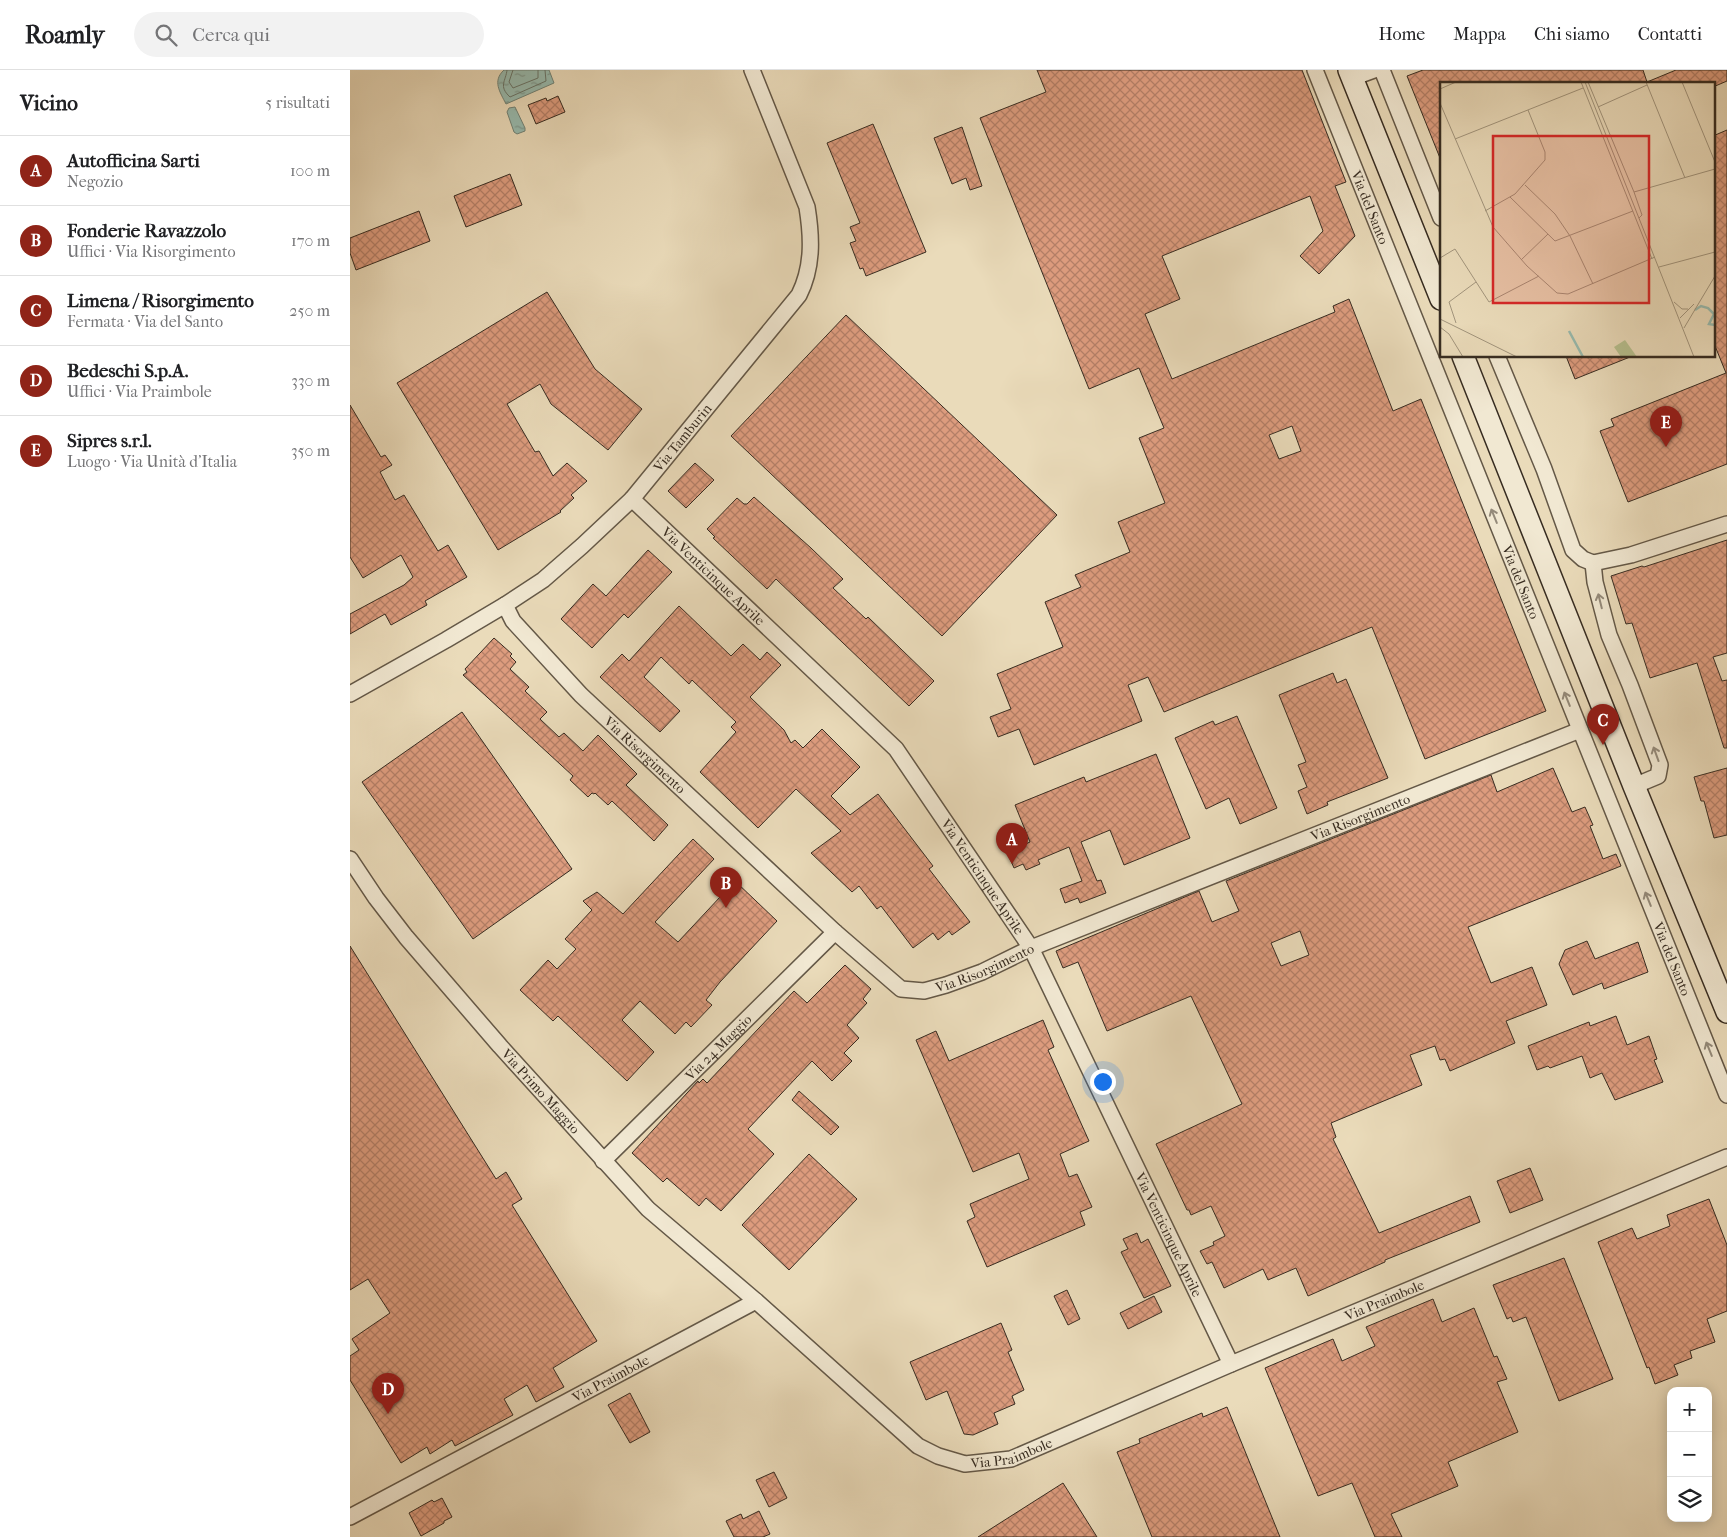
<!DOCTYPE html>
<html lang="it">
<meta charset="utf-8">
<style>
:root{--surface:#fff;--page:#f2f2f2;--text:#202124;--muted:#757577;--line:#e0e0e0;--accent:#8f2418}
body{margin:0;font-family:"IM FELL French Canon",serif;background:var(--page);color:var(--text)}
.controls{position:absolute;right:15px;bottom:15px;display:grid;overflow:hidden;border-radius:10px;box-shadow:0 2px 12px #0003}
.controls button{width:45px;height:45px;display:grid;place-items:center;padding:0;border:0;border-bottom:1px solid var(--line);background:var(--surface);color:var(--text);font:25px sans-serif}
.you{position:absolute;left:752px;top:1011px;width:18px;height:18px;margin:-12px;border:4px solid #fff;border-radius:50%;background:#1a73e8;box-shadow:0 0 0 8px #1a73e833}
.badge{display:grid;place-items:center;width:32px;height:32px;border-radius:50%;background:var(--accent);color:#fff;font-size:16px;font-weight:700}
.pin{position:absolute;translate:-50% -41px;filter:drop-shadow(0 1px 2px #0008)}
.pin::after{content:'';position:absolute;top:26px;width:18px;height:15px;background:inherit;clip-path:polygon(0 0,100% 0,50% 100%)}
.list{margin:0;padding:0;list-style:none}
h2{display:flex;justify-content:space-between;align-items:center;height:65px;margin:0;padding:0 20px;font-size:21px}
h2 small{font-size:16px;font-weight:400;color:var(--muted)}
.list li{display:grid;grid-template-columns:32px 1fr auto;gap:15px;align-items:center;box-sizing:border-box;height:70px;padding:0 20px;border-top:1px solid var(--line)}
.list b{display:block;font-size:19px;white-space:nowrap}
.list p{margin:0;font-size:16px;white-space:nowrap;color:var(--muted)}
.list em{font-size:16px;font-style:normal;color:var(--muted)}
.icon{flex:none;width:28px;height:28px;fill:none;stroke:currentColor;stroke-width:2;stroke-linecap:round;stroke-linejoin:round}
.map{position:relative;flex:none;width:1377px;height:1467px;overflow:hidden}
header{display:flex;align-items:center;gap:30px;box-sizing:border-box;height:70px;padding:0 25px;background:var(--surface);border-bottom:1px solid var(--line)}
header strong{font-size:24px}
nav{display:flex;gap:28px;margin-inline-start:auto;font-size:18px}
.search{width:350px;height:45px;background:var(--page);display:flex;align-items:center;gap:12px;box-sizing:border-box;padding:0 18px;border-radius:28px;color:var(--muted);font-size:19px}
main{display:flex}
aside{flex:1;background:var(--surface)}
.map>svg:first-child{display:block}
</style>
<header>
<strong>Roamly</strong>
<div class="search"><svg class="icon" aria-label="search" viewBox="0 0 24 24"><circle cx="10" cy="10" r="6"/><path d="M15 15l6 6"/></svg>Cerca qui</div>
<nav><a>Home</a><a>Mappa</a><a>Chi siamo</a><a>Contatti</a></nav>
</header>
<main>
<aside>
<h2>Vicino<small>5 risultati</small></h2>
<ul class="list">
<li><span class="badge">A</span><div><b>Autofficina Sarti</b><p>Negozio</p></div><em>100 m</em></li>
<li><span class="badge">B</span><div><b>Fonderie Ravazzolo</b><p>Uffici · Via Risorgimento</p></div><em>170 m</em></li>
<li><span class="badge">C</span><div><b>Limena / Risorgimento</b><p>Fermata · Via del Santo</p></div><em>250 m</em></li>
<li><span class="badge">D</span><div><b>Bedeschi S.p.A.</b><p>Uffici · Via Praimbole</p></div><em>330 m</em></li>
<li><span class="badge">E</span><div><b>Sipres s.r.l.</b><p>Luogo · Via Unità d'Italia</p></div><em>350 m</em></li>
</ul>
</aside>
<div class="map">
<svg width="1377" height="1467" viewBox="0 0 1377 1467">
<defs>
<pattern id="water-ripples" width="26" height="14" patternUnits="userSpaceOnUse" patternTransform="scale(1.25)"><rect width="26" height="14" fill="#98bbaf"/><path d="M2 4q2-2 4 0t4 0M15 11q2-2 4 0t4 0" fill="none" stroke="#7d988e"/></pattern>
<pattern id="building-cross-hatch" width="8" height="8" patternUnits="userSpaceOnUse" patternTransform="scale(1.25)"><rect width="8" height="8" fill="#dd9c7e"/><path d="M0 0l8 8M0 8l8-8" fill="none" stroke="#b47f67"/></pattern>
</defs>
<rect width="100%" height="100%" fill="#eadbba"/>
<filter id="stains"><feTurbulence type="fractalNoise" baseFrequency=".004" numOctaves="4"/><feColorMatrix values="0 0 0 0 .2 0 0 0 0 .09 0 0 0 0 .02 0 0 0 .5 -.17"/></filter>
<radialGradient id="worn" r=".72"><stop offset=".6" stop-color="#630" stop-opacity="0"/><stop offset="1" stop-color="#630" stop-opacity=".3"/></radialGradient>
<g fill="url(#water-ripples)" stroke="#718276">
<path d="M 154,0 L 199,0 L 204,13 L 156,34 C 150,22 142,11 154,0 Z"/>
<path d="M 165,37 L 175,58 L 175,61 L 167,64 L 164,62 L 157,42 L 159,38 Z"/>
</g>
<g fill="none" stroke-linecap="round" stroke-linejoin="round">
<g stroke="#687468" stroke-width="1">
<path d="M 157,0 C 156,11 148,16 160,27 L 196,11 L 195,0"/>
<path d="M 163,0 L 159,12 L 163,18 L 188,8 L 188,0"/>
</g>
</g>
<g fill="url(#building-cross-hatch)" stroke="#372c21" fill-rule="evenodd">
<path d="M 687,0 L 952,0 L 996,112 L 985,116 L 1005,166 L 969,204 L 950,186 L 973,161 L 960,126 L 812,186 L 830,229 L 795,244 L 822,309 L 985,242 L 983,236 L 999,229 L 1043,341 L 1071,329 L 1196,641 L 1075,689 L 1022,557 L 814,642 L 798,607 L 778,615 L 792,651 L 684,695 L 669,659 L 648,667 L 640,647 L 661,639 L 647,604 L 713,577 L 695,532 L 731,517 L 725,505 L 780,482 L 768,452 L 815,433 L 789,368 L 814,358 L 789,298 L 739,319 L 630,48 L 696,22 ZM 942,356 L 951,381 L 929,389 L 919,365 Z"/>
<path d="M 1073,0 L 1293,0 L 1297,12 L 1326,0 L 1377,0 L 1377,11 L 1363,17 L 1363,14 L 1091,14 L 1090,88 L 1057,6 Z"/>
<path d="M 208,26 L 215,42 L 186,54 L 178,35 L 196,28 L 197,31 Z"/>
<path d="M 523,54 L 576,182 L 516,206 L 513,198 L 510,199 L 500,173 L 506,171 L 500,157 L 510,153 L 477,73 Z"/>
<path d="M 612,57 L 632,116 L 620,120 L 616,108 L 602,114 L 584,68 Z"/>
<path d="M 1377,60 L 1377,394 L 1278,432 L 1250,361 L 1264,356 L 1261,349 L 1376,303 L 1363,271 L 1363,66 Z"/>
<path d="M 160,104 L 172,135 L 116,157 L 104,126 Z"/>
<path d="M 69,141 L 80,171 L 6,200 L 0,183 L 0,168 Z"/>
<path d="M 197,222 L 245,299 L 292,339 L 258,380 L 201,334 L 190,314 L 157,334 L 185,382 L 189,381 L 203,406 L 217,393 L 237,411 L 221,425 L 224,428 L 210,441 L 211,442 L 148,480 L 47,313 Z"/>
<path d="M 496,245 L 707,445 L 592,566 L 381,366 Z"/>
<path d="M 1216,286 L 1280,286 L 1280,287 L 1225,309 Z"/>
<path d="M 0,335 L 31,387 L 35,385 L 42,395 L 30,402 L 45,430 L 54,425 L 88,481 L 98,475 L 117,507 L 75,531 L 77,535 L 41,555 L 35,544 L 0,564 L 0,544 L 54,515 L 63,507 L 51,485 L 13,508 L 0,487 Z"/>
<path d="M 345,393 L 364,410 L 336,438 L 318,421 Z"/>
<path d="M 404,427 L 461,478 L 493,509 L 483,518 L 516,549 L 518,547 L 584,611 L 559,636 L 426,509 L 417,519 L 363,468 L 365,467 L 357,459 L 387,428 L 394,434 L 397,434 Z"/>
<path d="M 1377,470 L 1377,583 L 1363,587 L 1372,611 L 1377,610 L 1377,678 L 1374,678 L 1347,593 L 1300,608 L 1282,553 L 1276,554 L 1261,506 L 1292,496 L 1294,497 Z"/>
<path d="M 298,480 L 322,502 L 278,548 L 274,544 L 242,578 L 211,549 L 243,514 L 256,526 Z"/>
<path d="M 329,536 L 381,586 L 393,574 L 410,590 L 417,582 L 431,595 L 400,627 L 434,660 L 441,673 L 445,670 L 453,678 L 472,659 L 510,697 L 481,726 L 500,745 L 528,724 L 583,796 L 579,799 L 620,852 L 602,865 L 599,861 L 588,870 L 583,863 L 563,878 L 531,836 L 527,839 L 509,816 L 502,822 L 461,783 L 491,761 L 446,719 L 408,758 L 350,702 L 386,662 L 381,657 L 386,652 L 342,610 L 339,614 L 311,587 L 294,607 L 330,641 L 310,662 L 250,607 L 272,584 L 279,591 Z"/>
<path d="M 144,568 L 162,584 L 160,586 L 166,592 L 160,599 L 179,617 L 175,621 L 197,642 L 190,649 L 209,667 L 214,663 L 233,681 L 248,665 L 287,704 L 276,715 L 318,755 L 304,771 L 262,731 L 258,735 L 245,723 L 244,724 L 242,723 L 238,727 L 220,710 L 223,706 L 113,605 L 117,602 L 115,599 Z"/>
<path d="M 983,603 L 987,613 L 996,609 L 1038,708 L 977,732 L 978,735 L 957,744 L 948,721 L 957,717 L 948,695 L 956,692 L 929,625 Z"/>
<path d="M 112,642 L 222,799 L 123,869 L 12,712 Z"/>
<path d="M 887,646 L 927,738 L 890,754 L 879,728 L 856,739 L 825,668 L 863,651 L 865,655 Z"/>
<path d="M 806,684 L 840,768 L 774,795 L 760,760 L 731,772 L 747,811 L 751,810 L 756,823 L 730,833 L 728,828 L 715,833 L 710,819 L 732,811 L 719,777 L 688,790 L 690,794 L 676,800 L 673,794 L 664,798 L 657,782 L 680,772 L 665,735 L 734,707 L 736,712 Z"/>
<path d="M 1203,698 L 1222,742 L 1235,737 L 1243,755 L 1240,756 L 1253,789 L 1266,784 L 1271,796 L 1118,857 L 1141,913 L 1182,897 L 1197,935 L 1156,951 L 1165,973 L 1100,1001 L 1095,989 L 1090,990 L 1085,976 L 1060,985 L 1072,1015 L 981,1053 L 986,1067 L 983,1069 L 1029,1163 L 1120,1126 L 1130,1152 L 1035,1190 L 1035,1192 L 958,1226 L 946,1198 L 918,1210 L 913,1199 L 874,1218 L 862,1192 L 857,1194 L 850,1181 L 864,1175 L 863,1172 L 875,1166 L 861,1136 L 841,1145 L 839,1140 L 837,1140 L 806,1074 L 892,1034 L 841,926 L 757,961 L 728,892 L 713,898 L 706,881 L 849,821 L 862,852 L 889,841 L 876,811 L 1141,705 L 1147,722 ZM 950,861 L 959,885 L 931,896 L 921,873 Z"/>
<path d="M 1377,698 L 1377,765 L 1364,768 L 1354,731 L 1351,731 L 1344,707 Z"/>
<path d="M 343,769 L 364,789 L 305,852 L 328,872 L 385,811 L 427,851 L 370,912 L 356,930 L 362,935 L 341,957 L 336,952 L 325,964 L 290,931 L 272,950 L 304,982 L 277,1011 L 208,946 L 203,951 L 170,920 L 198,890 L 207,899 L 226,879 L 215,869 L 242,840 L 233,831 L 247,822 L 273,844 Z"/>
<path d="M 1237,871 L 1245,889 L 1288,872 L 1298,902 L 1254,919 L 1252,913 L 1223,925 L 1209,894 L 1215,880 Z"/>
<path d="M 0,876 L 146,1109 L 156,1102 L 172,1129 L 162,1135 L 247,1271 L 203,1298 L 214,1317 L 186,1332 L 177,1315 L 154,1329 L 163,1345 L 105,1376 L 102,1370 L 80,1384 L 77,1377 L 51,1393 L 0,1310 L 0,1286 L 9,1280 L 2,1269 L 40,1243 L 18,1209 L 0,1220 Z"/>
<path d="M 495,895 L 521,919 L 513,929 L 517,933 L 497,955 L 509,968 L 494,983 L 502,991 L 482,1011 L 462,991 L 398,1059 L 424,1084 L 371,1141 L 356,1128 L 349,1136 L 317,1108 L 313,1112 L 282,1083 L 348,1011 L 349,1013 L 353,1009 L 357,1013 L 444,921 L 457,933 Z"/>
<path d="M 1266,946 L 1277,975 L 1299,966 L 1307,989 L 1304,990 L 1313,1012 L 1265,1030 L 1252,1003 L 1240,1008 L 1232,986 L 1200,998 L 1198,996 L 1187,1000 L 1178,976 L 1239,952 L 1240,956 Z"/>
<path d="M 693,950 L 704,977 L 698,980 L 739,1071 L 710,1084 L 719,1107 L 727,1104 L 742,1137 L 730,1142 L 735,1155 L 637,1197 L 617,1151 L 625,1147 L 620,1134 L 679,1109 L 669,1083 L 623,1102 L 566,970 L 586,961 L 599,991 Z"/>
<path d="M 449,1021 L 489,1057 L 481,1065 L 442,1030 Z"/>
<path d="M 459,1084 L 507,1129 L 439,1200 L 392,1155 Z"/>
<path d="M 1180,1098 L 1193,1130 L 1160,1143 L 1147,1111 Z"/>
<path d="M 1359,1129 L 1377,1175 L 1377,1241 L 1357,1249 L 1365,1272 L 1340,1281 L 1342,1288 L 1324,1295 L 1328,1305 L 1305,1314 L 1299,1297 L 1297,1298 L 1248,1172 L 1282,1158 L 1287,1169 L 1320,1156 L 1317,1145 Z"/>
<path d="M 787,1163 L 791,1173 L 798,1169 L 821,1216 L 794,1228 L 771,1182 L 778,1179 L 773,1169 Z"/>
<path d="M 1214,1188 L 1263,1309 L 1209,1331 L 1176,1247 L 1163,1252 L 1161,1247 L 1157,1249 L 1143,1215 Z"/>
<path d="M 717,1220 L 730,1249 L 718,1255 L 704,1226 Z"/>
<path d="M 804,1226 L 812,1242 L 778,1259 L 770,1243 Z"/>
<path d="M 1083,1229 L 1092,1252 L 1124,1238 L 1144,1287 L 1147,1286 L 1157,1309 L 1147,1312 L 1168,1362 L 1098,1392 L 1108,1416 L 1041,1444 L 1052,1467 L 1025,1467 L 1002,1413 L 968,1426 L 915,1298 L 983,1269 L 992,1291 L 1025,1276 L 1016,1257 Z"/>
<path d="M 651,1253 L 662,1280 L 658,1282 L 674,1320 L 662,1326 L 665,1334 L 644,1343 L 648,1354 L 623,1365 L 614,1364 L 597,1321 L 576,1330 L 560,1292 Z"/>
<path d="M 280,1323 L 300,1362 L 280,1373 L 258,1335 Z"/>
<path d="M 877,1337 L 930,1467 L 802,1467 L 767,1382 L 790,1373 L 789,1369 L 852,1343 L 853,1347 Z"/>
<path d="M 424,1402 L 437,1428 L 419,1437 L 406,1410 Z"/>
<path d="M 713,1413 L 747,1467 L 628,1467 Z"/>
<path d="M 92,1428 L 102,1447 L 94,1451 L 94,1453 L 71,1466 L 59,1443 L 82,1430 L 84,1432 Z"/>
<path d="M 409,1441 L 420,1464 L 413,1467 L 384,1467 L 376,1451 L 391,1444 L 393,1449 Z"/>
</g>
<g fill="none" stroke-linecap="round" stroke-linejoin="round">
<defs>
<g id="street">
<path id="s1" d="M 965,0 L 1377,1025"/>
<path d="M 1032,0 L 1091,148"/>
<path d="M 1002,8 L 1024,0"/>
<path d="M 1147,286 L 1194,399 L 1223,480 L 1233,489 L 1243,493"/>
<path id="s2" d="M 282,429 L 546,679 L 681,878 L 881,1294"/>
<path d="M 1243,493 L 1245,512 L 1259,565 L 1280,615 L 1310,695 L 1308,706 L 1284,716"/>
<path d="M 1243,493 L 1281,485 L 1377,454"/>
<path id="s3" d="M 155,535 L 163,551 L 231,625 L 485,862 L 551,919 L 574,921 L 596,915 L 632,902 L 681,878 L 1230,660"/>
<path id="s4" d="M 0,624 L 96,570 L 155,535 L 193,510 L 232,476 L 282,429 L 449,225 C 463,197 462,168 457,137 L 402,0"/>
<path id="s5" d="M 0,789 L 26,828 L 56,867 L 150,976 L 298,1139 L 406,1231 L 568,1376 L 588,1386 L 615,1394 L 661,1389 L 881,1294 L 1377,1087"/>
<path id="s6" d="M 253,1091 L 485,862"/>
<path id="s7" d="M 0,1447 L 406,1231"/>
</g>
<g id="secondary">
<path d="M 999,0 L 1091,229"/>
<path d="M 1113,286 L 1284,716 L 1377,942"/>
</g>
</defs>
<use href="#street" stroke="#645847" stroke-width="18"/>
<use href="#secondary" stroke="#372c21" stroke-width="24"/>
<use href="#street" stroke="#f1e8d2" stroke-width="15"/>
<use href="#secondary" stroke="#f1e8d2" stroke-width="21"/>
</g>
<defs><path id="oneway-shaft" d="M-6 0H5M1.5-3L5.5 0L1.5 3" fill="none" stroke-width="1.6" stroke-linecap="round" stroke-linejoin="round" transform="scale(1.25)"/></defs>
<g stroke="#948a7a">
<use href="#oneway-shaft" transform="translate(1144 446) rotate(-112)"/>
<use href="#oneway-shaft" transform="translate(1250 531) rotate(-104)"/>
<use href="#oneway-shaft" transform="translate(1217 629) rotate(-112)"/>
<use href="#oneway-shaft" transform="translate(1306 684) rotate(-110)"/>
<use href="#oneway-shaft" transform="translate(1298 829) rotate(-112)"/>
<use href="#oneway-shaft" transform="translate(1359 979) rotate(-112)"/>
</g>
<g text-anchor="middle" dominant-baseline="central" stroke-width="4.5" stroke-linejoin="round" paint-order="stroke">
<g font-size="14" fill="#372c21" stroke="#f1e8d2">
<text stroke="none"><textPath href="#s1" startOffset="148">Via del Santo</textPath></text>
<text stroke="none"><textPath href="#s4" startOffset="424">Via Tamburin</textPath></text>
<text stroke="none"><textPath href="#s2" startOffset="112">Via Venticinque Aprile</textPath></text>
<text stroke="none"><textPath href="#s1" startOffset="552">Via del Santo</textPath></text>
<text stroke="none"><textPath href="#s3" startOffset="206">Via Risorgimento</textPath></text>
<text stroke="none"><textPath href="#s3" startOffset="1046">Via Risorgimento</textPath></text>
<text stroke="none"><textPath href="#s2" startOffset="518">Via Venticinque Aprile</textPath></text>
<text stroke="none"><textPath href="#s1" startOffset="958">Via del Santo</textPath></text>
<text stroke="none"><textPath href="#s3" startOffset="641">Via Risorgimento</textPath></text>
<text stroke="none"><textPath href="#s6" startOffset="162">Via 24 Maggio</textPath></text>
<text stroke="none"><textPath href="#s5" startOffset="301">Via Primo Maggio</textPath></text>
<text stroke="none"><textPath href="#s2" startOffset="922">Via Venticinque Aprile</textPath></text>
<text stroke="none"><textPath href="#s5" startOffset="1322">Via Praimbole</textPath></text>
<text stroke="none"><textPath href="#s7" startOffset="295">Via Praimbole</textPath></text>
<text stroke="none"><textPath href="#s5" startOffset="918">Via Praimbole</textPath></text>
</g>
</g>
<g transform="translate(1090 12)">
<rect width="275" height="275" fill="#eadbba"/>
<path d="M 185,258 L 197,275 L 181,275 L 174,265 Z" fill="#b7c08f"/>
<path fill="none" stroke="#98bbaf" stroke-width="2.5" d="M 255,228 L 261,224 L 268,226 L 274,232 L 269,242 L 275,243M 129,249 L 143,275"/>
<path fill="none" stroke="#a2957d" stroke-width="1" d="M 141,0 L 212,177M 145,0 L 254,275M 148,0 L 194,110 L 202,133 L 199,136M 206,0 L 245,96M 242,0 L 275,80M 0,7 L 16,0M 0,21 L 53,145 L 87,184 L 117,211 L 128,212 L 215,175M 158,25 L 207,3M 15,57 L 143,6M 85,103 L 115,132 L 130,154 L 153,202M 194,110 L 275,87M 70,115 L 115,159 L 193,129M 45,129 L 75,112 L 105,78 L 105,70 L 88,28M 0,176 L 15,167 L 49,220 L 99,194M 81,178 L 108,152M 219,185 L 275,170M 234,220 L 242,227 L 248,227M 240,236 L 254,222M 0,237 L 77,275M 16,241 L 9,220 L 36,200M 0,245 L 9,252 L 23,275M 244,246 L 275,194"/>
<path fill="#d62828" fill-opacity="0.15" stroke="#d62828" stroke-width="2.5" d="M 53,54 L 209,54 L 209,221 L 53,221 Z"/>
<rect width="275" height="275" fill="none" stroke="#372c21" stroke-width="2.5"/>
</g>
<rect width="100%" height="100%" filter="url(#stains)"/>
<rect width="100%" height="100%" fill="url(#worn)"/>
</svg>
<div class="controls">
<button>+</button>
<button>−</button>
<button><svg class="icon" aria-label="layers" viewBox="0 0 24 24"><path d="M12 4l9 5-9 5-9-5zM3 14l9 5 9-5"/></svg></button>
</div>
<div class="you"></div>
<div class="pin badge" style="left:662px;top:794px">A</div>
<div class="pin badge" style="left:376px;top:838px">B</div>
<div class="pin badge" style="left:1253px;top:675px">C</div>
<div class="pin badge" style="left:38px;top:1344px">D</div>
<div class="pin badge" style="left:1316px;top:377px">E</div>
</div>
</main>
